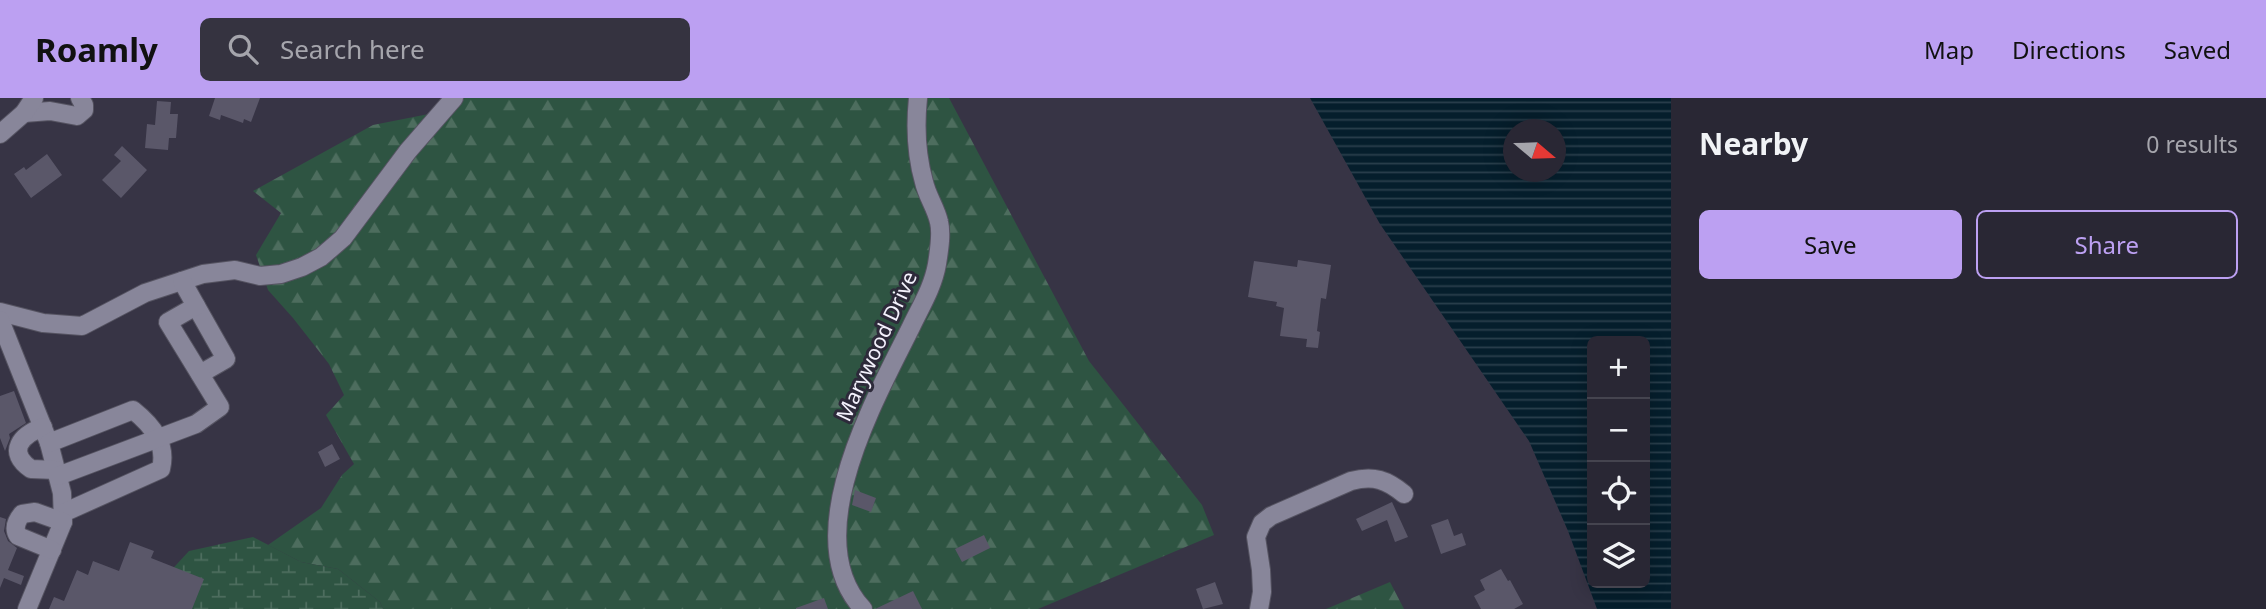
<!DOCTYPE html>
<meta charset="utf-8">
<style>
:root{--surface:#292734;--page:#353340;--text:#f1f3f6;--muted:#a5a5ac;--line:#45444f;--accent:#bca0f2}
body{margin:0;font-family:"Noto Sans",sans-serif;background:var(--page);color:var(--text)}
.controls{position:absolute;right:21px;bottom:21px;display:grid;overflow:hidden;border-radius:10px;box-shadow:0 4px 18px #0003}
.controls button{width:63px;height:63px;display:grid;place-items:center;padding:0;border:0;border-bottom:2px solid var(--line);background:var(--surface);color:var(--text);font:35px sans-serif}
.compass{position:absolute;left:1503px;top:21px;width:63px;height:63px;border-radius:50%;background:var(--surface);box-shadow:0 4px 18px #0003;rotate:109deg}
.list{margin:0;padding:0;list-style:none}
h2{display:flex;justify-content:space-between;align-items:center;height:91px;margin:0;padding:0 28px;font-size:30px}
h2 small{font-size:23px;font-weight:400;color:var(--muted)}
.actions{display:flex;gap:14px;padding:21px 28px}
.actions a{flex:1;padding:16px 0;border:2px solid var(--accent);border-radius:10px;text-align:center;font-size:24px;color:var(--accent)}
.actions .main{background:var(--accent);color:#111}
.icon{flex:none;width:38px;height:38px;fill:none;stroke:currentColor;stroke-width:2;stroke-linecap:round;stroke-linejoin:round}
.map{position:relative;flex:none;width:1671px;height:511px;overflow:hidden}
header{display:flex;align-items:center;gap:42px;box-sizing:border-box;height:98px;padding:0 35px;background:var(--accent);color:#111}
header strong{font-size:33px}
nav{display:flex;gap:38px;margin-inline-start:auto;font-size:24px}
.search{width:490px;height:63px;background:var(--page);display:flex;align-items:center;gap:18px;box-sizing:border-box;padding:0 24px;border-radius:10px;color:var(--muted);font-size:26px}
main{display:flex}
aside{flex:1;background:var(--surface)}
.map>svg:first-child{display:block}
</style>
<header>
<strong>Roamly</strong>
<div class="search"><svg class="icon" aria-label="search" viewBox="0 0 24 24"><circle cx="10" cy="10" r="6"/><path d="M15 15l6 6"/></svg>Search here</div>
<nav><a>Map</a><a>Directions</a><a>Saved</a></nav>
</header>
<main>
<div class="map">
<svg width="1671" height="511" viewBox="0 0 1671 511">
<defs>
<pattern id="forest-firs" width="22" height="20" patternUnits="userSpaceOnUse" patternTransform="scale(1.75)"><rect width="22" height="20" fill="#2e5442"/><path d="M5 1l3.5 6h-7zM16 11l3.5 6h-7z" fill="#4d6d5e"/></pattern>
<pattern id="wetland-marsh" width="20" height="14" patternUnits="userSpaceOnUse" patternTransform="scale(1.75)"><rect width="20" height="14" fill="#2e5442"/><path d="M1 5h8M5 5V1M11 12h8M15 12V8" fill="none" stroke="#4d6d5e"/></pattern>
<pattern id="water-rules" width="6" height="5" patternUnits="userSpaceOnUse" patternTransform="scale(1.75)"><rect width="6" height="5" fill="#051e2c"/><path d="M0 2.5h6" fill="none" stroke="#2a3f4c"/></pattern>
</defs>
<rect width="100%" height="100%" fill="#373445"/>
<g fill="url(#forest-firs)">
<path d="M 446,0 L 949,0 L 1089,263 L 1202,407 L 1214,437 L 1038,511 L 383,511 L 380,504 L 338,471 L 301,464 L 268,447 L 321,410 L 342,377 L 354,366 L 326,317 L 344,297 L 329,266 L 293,220 L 268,192 L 256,157 L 281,115 L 253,93 L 373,27 L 449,12 Z"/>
<path d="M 1390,484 L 1404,511 L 1326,511 Z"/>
</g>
<path fill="url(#wetland-marsh)" d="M 253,439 L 301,464 L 338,471 L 380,504 L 383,511 L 181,511 L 165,479 L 189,453 Z"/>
<path fill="url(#water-rules)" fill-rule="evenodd" d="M 1310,0 L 1671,0 L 1671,511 L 1597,511 L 1568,433 L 1529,343 L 1380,126 ZM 1514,32 L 1556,32 L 1556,74 L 1514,74 ZM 1592,243 L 1645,243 L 1645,485 L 1592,485 Z"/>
<g fill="#5a5769">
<path d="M 215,0 L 260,0 L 251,24 L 244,21 L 243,25 L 221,17 L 220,22 L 209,18 Z"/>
<path d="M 157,3 L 171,4 L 170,16 L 178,16 L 176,40 L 169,40 L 168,52 L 145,50 L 147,26 L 155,27 Z"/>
<path d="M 122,48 L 147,72 L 121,100 L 102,82 L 121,63 L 114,57 Z"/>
<path d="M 47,56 L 62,77 L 31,100 L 14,76 L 24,69 L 26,72 Z"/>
<path d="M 1298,162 L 1331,167 L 1326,201 L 1321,200 L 1317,233 L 1320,234 L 1318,250 L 1306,249 L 1307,241 L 1280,238 L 1284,210 L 1276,208 L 1277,204 L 1248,199 L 1254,163 L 1297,169 Z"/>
<path d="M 14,293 L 26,325 L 9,336 L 10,340 L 5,353 L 0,340 L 0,298 Z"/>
<path d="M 332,346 L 340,361 L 325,369 L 318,354 Z"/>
<path d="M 855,392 L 876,400 L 871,414 L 852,407 Z"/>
<path d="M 1392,404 L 1408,439 L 1395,444 L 1387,422 L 1362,433 L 1356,421 Z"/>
<path d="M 0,419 L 6,421 L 4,433 L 8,443 L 17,450 L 8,472 L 24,478 L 21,487 L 4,480 L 0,490 Z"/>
<path d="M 1448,421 L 1454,438 L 1462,435 L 1466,447 L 1441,456 L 1431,427 Z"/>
<path d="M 984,437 L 990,450 L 962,464 L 955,451 Z"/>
<path d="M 130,444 L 154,453 L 151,460 L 204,481 L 192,511 L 49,511 L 54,499 L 64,503 L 77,472 L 88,477 L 93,463 L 119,473 Z"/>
<path d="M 1501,471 L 1508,483 L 1510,482 L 1523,506 L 1514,511 L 1481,511 L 1474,498 L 1485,492 L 1480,482 Z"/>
<path d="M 1215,484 L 1223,506 L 1203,511 L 1196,491 Z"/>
<path d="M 913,493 L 922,511 L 875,511 Z"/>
<path d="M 824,500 L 828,511 L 796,511 L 796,510 Z"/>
</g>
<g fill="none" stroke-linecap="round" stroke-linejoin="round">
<defs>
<g id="minor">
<path d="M 24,15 L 50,13 L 77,18 L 84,12 L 84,7 L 80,0"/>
<path d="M 0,36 L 24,15 L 34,0"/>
<path d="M 196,208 L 226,261 L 200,276"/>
<path d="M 0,214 L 43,225 L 82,228 L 145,195 L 203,176 L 235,172 L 260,178 L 281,176 L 302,169 L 321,159 L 343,140 L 408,53 L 454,0"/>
<path d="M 0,222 L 49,345 L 62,395 L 63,424 L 27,511"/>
<path d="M 43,329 C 21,337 6,354 31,371 L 56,372"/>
<path d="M 49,345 L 133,312 C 153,328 167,346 161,371 L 63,415"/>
<path d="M 58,378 L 196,326 L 220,309 L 168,224 L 196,208 L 182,183"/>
<path d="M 52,452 L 18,438 C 13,430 17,422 22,416 L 35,414 L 63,424"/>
<path d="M 863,511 C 796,439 876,300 911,229 C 921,208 933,189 937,166 C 939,153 942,136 939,124 C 936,110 927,98 924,84 C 916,56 915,29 918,0"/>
<path d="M 1259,511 L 1262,494 L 1261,472 L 1256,439 L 1262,425 L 1271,418 L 1351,383 C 1374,377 1387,382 1404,396"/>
</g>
</defs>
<use href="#minor" stroke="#555361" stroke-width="20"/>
<use href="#minor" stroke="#88869a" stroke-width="18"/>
</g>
<g text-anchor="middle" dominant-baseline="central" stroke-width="6" stroke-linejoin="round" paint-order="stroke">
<g font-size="21" fill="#f3f1fc" stroke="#2d2a3a">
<text transform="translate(876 248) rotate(-65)">Marywood Drive</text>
</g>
</g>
</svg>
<div class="controls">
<button>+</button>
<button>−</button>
<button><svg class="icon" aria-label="locate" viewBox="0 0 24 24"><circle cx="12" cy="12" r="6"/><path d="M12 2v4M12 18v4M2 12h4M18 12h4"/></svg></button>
<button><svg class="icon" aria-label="layers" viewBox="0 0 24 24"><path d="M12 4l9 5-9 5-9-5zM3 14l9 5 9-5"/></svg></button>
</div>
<svg class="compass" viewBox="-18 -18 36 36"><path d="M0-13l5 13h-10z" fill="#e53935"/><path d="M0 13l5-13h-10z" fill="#a5a5ac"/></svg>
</div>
<aside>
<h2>Nearby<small>0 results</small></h2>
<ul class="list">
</ul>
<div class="actions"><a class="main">Save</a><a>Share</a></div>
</aside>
</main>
